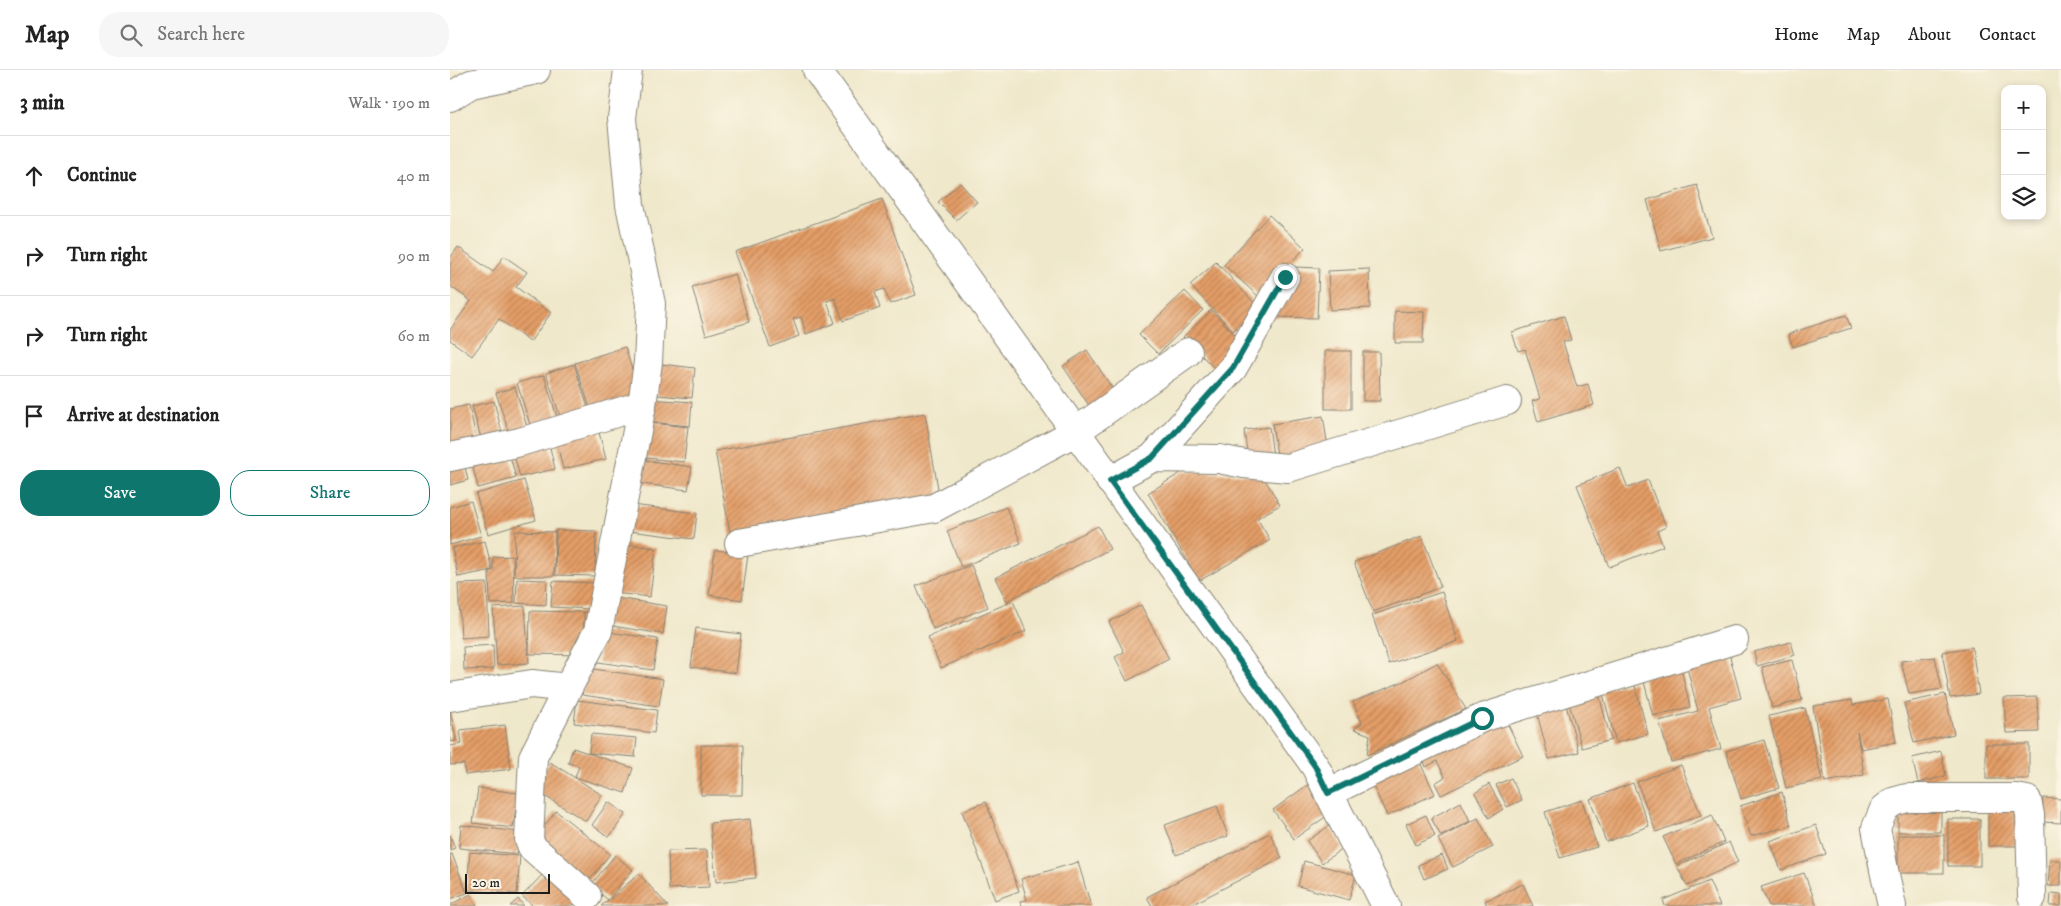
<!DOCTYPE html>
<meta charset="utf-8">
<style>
:root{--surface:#fff;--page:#f6f6f6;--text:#222;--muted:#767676;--line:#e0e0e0;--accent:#0f766e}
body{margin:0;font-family:"IM FELL DW Pica",serif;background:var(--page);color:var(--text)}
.controls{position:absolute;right:15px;top:15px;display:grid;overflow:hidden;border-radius:10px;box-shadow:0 2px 8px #0003}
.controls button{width:45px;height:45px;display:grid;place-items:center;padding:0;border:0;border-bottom:1px solid var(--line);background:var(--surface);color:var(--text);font:25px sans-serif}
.scale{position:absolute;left:15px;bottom:12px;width:85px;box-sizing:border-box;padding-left:5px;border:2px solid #1c1c1c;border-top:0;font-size:14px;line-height:18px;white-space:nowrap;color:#1c1c1c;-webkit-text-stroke:4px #fcf5e5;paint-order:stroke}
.stop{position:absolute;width:15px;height:15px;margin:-11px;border:4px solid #0f766e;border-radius:50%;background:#fff}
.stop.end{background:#0f766e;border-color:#fff;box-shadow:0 1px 5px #0008}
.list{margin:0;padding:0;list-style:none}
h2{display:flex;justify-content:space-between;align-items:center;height:65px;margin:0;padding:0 20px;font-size:21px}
h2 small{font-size:16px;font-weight:400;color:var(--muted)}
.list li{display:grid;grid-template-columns:32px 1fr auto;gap:15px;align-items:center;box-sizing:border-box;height:80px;padding:0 20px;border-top:1px solid var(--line)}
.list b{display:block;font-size:19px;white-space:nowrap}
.list em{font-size:16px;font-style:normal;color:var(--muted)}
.actions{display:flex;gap:10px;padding:15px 20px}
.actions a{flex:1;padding:11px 0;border:1px solid var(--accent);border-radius:20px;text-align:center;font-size:18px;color:var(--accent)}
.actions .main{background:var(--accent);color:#fff}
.icon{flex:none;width:28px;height:28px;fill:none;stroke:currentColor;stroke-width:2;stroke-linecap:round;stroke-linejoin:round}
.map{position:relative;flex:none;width:1611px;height:836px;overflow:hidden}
header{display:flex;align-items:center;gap:30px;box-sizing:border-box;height:70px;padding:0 25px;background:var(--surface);border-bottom:1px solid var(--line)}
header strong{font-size:24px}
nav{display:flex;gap:28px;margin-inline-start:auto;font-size:18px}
.search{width:350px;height:45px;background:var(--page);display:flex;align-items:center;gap:12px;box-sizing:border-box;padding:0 18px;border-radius:20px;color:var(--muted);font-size:19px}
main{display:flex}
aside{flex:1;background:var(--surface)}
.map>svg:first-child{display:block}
</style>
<header>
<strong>Map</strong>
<div class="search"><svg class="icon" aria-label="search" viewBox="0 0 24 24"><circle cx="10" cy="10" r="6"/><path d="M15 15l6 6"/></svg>Search here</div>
<nav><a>Home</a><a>Map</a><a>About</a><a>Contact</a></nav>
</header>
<main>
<aside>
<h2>3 min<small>Walk · 190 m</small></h2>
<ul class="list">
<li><svg class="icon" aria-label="ahead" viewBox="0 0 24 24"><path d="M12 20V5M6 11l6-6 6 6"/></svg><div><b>Continue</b></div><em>40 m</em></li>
<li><svg class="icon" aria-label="right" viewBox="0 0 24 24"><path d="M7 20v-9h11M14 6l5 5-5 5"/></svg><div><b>Turn right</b></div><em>90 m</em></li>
<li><svg class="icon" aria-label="right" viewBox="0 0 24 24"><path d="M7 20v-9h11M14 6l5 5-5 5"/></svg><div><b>Turn right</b></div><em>60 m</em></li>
<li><svg class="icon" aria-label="arrive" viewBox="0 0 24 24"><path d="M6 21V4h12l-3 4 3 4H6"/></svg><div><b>Arrive at destination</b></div></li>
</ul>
<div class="actions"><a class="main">Save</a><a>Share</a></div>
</aside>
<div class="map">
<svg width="1611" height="836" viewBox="0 0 1611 836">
<defs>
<pattern id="building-hatch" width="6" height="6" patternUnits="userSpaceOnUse" patternTransform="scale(1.25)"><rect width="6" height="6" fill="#e49e67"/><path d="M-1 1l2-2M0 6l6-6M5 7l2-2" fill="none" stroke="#b88054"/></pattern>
</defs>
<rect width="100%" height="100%" fill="#fcf5e5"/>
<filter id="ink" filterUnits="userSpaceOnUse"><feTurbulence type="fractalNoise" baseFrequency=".02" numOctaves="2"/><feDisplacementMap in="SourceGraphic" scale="10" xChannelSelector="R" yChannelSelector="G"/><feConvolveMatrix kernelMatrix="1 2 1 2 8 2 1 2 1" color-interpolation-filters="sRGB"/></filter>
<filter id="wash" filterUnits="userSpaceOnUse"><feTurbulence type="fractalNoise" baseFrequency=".0096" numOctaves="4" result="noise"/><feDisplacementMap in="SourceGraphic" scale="20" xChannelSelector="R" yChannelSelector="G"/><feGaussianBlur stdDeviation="1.12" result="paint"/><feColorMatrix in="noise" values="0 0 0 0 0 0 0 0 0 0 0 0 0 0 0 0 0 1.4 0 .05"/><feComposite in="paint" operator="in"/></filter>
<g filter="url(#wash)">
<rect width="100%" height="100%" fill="#efe8cb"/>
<g id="blocks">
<g fill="url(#building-hatch)">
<path d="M 510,113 L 527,132 L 506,150 L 488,132 Z"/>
<path d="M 1247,115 L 1262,167 L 1211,181 L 1197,130 Z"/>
<path d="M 432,129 L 466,225 L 440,234 L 434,219 L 425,222 L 430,238 L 393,251 L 385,228 L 377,231 L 385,253 L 356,264 L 351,247 L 343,249 L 349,266 L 320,277 L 285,182 Z"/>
<path d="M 819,145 L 855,178 L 809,227 L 774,195 Z"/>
<path d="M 8,177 L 43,202 L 54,186 L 77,202 L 66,217 L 101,243 L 80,272 L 49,249 L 22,286 L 0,270 L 0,260 L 21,231 L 0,216 L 0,188 Z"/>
<path d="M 766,192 L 808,237 L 783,261 L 740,215 Z"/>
<path d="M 845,197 L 869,198 L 867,248 L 824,247 L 844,217 Z"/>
<path d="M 919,199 L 920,238 L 880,240 L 878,201 Z"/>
<path d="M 285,204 L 299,252 L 256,265 L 242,217 Z"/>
<path d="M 735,221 L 753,240 L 708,284 L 689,265 Z"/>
<path d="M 761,240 L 791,271 L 764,298 L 733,267 Z"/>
<path d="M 945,241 L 974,242 L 973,273 L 945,273 Z"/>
<path d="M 1396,245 L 1401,258 L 1343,277 L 1338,264 Z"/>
<path d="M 1114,246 L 1121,270 L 1113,272 L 1127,317 L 1138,314 L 1144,335 L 1088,352 L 1082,331 L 1090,329 L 1075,279 L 1068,281 L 1062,262 Z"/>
<path d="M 175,277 L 190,325 L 141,341 L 125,293 Z"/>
<path d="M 637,280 L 666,324 L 642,340 L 613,296 Z"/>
<rect x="875" y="281" width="26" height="58"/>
<path d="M 913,282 L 929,282 L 930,331 L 913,331 Z"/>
<path d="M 124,294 L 140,344 L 112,353 L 96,303 Z"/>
<path d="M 211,294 L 245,298 L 242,328 L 207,325 Z"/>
<path d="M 94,305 L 109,353 L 82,361 L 67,313 Z"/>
<path d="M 65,317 L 79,364 L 61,369 L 46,323 Z"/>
<path d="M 199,329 L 242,332 L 240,356 L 198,352 Z"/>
<path d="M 44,331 L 54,370 L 33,375 L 22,336 Z"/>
<path d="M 19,335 L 27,373 L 0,379 L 0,339 Z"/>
<path d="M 475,343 L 490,430 L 281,468 L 265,381 Z"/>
<path d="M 873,346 L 879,383 L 828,391 L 822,354 Z"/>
<path d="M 193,352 L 238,357 L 234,392 L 188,387 Z"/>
<path d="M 147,355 L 156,389 L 113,399 L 105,366 Z"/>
<path d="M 819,357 L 823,386 L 798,389 L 794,360 Z"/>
<path d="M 98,369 L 105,399 L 70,407 L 62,377 Z"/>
<path d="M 58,379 L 66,408 L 28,418 L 21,389 Z"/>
<path d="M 13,388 L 18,410 L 0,415 L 0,391 Z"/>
<path d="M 188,389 L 242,397 L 238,420 L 185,413 Z"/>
<path d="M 1170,398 L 1178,418 L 1198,410 L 1216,457 L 1207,461 L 1213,476 L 1159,497 L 1127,415 Z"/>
<path d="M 734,401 L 813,406 L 830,435 L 807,448 L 820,470 L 749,511 L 698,423 Z"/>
<path d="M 74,410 L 86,450 L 38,464 L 26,424 Z"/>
<path d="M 21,431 L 31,466 L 0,475 L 0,437 Z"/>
<path d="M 182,435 L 247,443 L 244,469 L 179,461 Z"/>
<path d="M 556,437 L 571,473 L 511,497 L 497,461 Z"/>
<path d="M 648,456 L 660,479 L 557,531 L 545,508 Z"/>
<path d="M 106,460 L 146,461 L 145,506 L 105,505 Z"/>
<path d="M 65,461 L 105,462 L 104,506 L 64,506 Z"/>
<path d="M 972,466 L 991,517 L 923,542 L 904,492 Z"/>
<path d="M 35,471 L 42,500 L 8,507 L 2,478 Z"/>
<path d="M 169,473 L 206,478 L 200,527 L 163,523 Z"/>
<path d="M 265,480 L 298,484 L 292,530 L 259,525 Z"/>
<path d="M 63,486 L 64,533 L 40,534 L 39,501 L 43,501 L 43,487 Z"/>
<path d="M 521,495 L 538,537 L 483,559 L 466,516 Z"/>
<path d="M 67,509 L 97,510 L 96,535 L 66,533 Z"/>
<path d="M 103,511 L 144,513 L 142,539 L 101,537 Z"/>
<path d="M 37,513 L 39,566 L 11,568 L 8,514 Z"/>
<path d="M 992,522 L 1008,571 L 939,594 L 922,545 Z"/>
<path d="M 160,527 L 217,536 L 213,564 L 156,555 Z"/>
<path d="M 563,531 L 576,561 L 491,598 L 478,567 Z"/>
<path d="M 691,535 L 719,589 L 677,611 L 665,587 L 674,582 L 659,552 Z"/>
<path d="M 75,536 L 79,593 L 47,595 L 43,538 Z"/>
<path d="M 80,541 L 134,542 L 133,585 L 79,584 Z"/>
<path d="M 246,558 L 291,564 L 286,603 L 241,597 Z"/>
<path d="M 152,561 L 208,569 L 203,600 L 148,592 Z"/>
<path d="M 1341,572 L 1345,585 L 1307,596 L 1304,582 Z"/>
<path d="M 43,575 L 44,599 L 14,600 L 13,577 Z"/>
<path d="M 1522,577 L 1529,624 L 1500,628 L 1492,582 Z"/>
<path d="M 1279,583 L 1291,628 L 1259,637 L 1271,679 L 1221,692 L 1209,651 L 1248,641 L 1236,594 Z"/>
<path d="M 1485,587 L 1492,619 L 1459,624 L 1451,591 Z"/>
<path d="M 1342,590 L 1352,630 L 1322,638 L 1312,597 Z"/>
<path d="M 987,593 L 1016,639 L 917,685 L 920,665 L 904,659 L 912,653 L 903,632 L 954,611 Z"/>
<path d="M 136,598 L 213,609 L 209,636 L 132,625 Z"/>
<path d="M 1231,598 L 1240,637 L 1203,646 L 1193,608 Z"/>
<path d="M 1184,612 L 1198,664 L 1166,673 L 1152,620 Z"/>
<path d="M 1148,621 L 1161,670 L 1132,678 L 1118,630 Z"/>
<path d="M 1495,624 L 1504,664 L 1464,673 L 1454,633 Z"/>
<path d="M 1587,627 L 1589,662 L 1556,663 L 1554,628 Z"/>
<path d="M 1438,629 L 1446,672 L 1411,679 L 1407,662 L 1414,705 L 1375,712 L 1363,636 L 1402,630 L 1403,635 Z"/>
<path d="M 127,630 L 207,640 L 204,663 L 124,653 Z"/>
<path d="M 1116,635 L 1129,682 L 1099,689 L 1087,643 Z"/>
<path d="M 1355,638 L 1372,710 L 1336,718 L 1319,646 Z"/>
<path d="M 0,639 L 6,671 L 0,672 Z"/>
<path d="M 1053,644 L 1073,686 L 991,725 L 985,713 L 995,707 L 987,691 L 976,697 L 971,684 Z"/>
<path d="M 55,655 L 61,699 L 15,705 L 14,694 L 0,695 L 0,676 L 12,674 L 10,660 Z"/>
<path d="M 141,664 L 187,668 L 185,687 L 139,683 Z"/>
<path d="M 1314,670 L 1329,718 L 1291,729 L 1276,681 Z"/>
<rect x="1536" y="674" width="43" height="35"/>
<path d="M 251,675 L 293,675 L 292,725 L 251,725 Z"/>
<path d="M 123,678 L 183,698 L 175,723 L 125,707 L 129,696 L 118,693 Z"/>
<path d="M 1491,681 L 1496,706 L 1468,713 L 1462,688 Z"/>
<path d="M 967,686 L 985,724 L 937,746 L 919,707 Z"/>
<path d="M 100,692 L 152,725 L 136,751 L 83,719 Z"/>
<path d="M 1231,695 L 1251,745 L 1206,762 L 1187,712 Z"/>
<path d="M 1061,708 L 1072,730 L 1057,737 L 1046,715 Z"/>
<path d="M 860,713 L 881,743 L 844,769 L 823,740 Z"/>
<path d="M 1183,713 L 1199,756 L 1156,772 L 1140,729 Z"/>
<path d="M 1039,714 L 1053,739 L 1039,748 L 1025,723 Z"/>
<path d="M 28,718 L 68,723 L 63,758 L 23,753 Z"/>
<path d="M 1332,722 L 1341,756 L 1301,766 L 1290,736 Z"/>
<path d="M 1593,728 L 1611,729 L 1611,753 L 1592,752 Z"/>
<path d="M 1132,730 L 1147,777 L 1110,788 L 1095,742 Z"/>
<path d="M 158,732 L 176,744 L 159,767 L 142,755 Z"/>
<path d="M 536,732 L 569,821 L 545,830 L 512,741 Z"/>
<path d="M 1011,732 L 1020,751 L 991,766 L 981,748 Z"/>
<rect x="1448" y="734" width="43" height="28"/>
<path d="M 767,736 L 778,766 L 726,785 L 715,755 Z"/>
<path d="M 1538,737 L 1570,737 L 1571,776 L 1538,776 Z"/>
<path d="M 106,741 L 160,784 L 138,812 L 84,769 Z"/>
<path d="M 976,745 L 985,766 L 966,775 L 956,754 Z"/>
<path d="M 1262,745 L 1274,772 L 1226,794 L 1213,767 Z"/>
<path d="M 1028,748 L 1043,777 L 1003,797 L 988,769 Z"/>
<path d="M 300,749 L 306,808 L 266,812 L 260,753 Z"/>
<rect x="1498" y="749" width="32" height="47"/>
<path d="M 11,755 L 70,762 L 67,784 L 9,778 Z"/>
<path d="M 1366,755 L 1376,784 L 1331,800 L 1320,771 Z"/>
<path d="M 879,756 L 893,778 L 872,793 L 857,771 Z"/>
<path d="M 820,763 L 832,788 L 739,836 L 702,836 L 697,827 Z"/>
<path d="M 0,765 L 5,778 L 0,780 Z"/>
<rect x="1448" y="765" width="46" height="38"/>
<path d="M 1279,772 L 1288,792 L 1237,816 L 1227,796 Z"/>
<path d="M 257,780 L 259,817 L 219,819 L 218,781 Z"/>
<path d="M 20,782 L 70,786 L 67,824 L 17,820 Z"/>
<path d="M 0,784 L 2,784 L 17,823 L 0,829 Z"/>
<path d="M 165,785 L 183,800 L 158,830 L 141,815 Z"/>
<path d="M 992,785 L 998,799 L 974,809 L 968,795 Z"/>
<path d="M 1600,790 L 1611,790 L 1611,816 L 1598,816 Z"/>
<path d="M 854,791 L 906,805 L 899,830 L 848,816 Z"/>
<path d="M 628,792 L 641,836 L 572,836 L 570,831 L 577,830 L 571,809 Z"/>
<path d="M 97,800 L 128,830 L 122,836 L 83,836 L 72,826 Z"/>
<path d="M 1354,803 L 1367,836 L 1319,836 L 1311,817 Z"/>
<path d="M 189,804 L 218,836 L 151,836 L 157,831 Z"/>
<path d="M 1259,811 L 1270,836 L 1215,836 L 1213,830 Z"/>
<path d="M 1073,814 L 1083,836 L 1037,836 L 1035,831 Z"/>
<path d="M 1601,823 L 1611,824 L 1611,836 L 1600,836 Z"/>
<path d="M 21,824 L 27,836 L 0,836 L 0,835 Z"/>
<path d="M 68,829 L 74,836 L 60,836 Z"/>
</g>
</g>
</g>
<g filter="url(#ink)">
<use href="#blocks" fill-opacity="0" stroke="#868274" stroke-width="1"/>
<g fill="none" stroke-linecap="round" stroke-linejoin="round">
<defs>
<g id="street">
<path d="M 0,27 L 21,14 L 86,0"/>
<path d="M 0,387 L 70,372 L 192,335"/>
<path d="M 702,388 L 783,298 L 835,207"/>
<path d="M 660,411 L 702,388 L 769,389 L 794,394 L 838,398 L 1057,331"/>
<path d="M 289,473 L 484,438 L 625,362 L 738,282"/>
<path d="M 118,618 L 83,687 L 79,770 L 82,777 L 137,826"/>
<path d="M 0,627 L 82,614 L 118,618 L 148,561 L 192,335 L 198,292 L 201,234 L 180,135 L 172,48 L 178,0"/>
<path d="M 878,723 L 1032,648 L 1284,570"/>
<path d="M 1442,836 L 1434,800 L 1426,758 L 1434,739 L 1443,732 L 1457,728 L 1566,728 L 1577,730 L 1580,745 L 1582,827"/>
</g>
<path id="primary" d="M 367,0 L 865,696 L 936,836"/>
</defs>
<use href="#street" stroke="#868274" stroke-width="30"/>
<use href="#primary" stroke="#868274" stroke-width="30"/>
<use href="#street" stroke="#fff" stroke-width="28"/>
<use href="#primary" stroke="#fff" stroke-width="28"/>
</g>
</g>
<g fill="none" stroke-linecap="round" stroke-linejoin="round" filter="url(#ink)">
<path stroke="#0f766e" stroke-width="6" d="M 835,207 L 783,298 L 702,388 L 660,411 L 865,696 L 878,723 L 1032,648"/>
</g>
</svg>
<div class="controls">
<button>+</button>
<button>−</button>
<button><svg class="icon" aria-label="layers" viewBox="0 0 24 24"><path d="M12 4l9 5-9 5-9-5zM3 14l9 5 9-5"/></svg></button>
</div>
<div class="scale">20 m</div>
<div class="stop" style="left:1032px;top:648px"></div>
<div class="stop end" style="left:835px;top:207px"></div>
</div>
</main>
